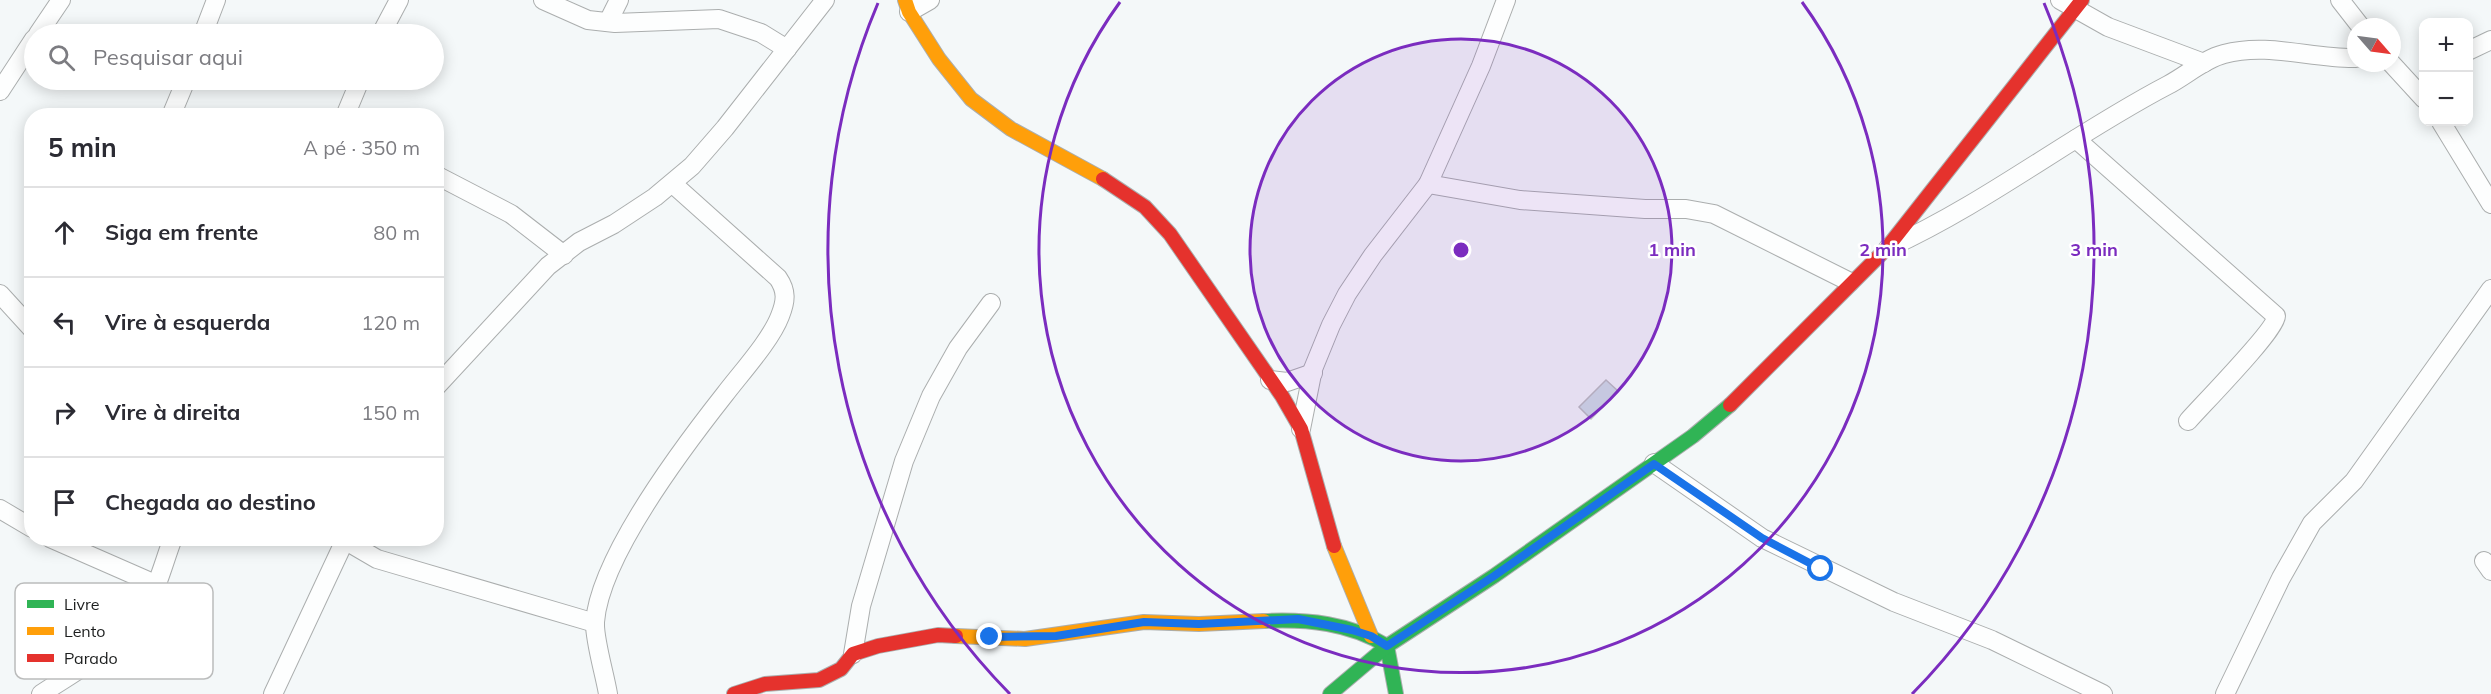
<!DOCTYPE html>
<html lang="pt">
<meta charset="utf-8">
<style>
:root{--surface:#fff;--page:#f2f2f3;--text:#2b2b33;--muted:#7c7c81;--line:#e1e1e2}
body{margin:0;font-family:Mulish,sans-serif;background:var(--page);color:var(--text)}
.controls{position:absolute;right:18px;top:18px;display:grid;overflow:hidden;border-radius:12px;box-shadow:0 3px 15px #0003}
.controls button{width:54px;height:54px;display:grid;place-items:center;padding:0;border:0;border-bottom:2px solid var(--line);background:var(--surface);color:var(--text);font:30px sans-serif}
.compass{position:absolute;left:2347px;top:18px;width:54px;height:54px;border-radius:50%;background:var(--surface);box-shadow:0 3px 15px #0003;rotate:118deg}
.stop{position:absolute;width:18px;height:18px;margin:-14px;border:4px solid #1a73e8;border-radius:50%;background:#fff}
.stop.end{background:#1a73e8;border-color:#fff;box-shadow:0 2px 6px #0008}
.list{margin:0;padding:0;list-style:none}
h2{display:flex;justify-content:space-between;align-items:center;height:78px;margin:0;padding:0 24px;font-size:26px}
h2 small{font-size:20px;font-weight:400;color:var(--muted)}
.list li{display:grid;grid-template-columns:39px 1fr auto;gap:18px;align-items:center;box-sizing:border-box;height:90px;padding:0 24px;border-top:2px solid var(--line)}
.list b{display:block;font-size:22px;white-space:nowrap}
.list em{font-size:20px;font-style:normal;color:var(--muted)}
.icon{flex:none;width:33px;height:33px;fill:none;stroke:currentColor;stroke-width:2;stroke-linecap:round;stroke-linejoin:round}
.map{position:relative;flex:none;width:2491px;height:694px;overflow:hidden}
.search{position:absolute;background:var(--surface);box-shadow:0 3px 15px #0003;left:24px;top:24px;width:420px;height:66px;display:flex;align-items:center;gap:15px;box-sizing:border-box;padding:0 21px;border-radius:33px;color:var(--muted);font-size:22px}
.panel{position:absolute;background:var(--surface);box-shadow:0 3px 15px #0003;left:24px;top:108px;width:420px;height:438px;border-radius:24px}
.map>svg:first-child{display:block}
</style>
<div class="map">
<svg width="2491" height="694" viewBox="0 0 2491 694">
<rect width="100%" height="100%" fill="#f4f8f9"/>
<path fill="#d1dee5" stroke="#bbbebf" stroke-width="1.5" d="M 1606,380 L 1618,391 L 1591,419 L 1579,407 Z"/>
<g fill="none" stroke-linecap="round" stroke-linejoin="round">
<defs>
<g id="street">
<path d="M 543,0 L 588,20 L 615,23 L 719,19 L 761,33 L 787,49"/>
<path d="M 2060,0 L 2108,27 L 2204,63"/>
<path d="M 2340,0 L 2361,27"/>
<path d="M 909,12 L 930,0"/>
<path d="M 608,22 L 619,0"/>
<path d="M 38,34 L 61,0"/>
<path d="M 203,34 L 216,0"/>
<path d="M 381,34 L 399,0"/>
<path d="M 2468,51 L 2491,40"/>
<path d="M 2391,63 L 2424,99"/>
<path d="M 0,91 L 34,39"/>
<path d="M 171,116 L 186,80"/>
<path d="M 345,116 L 360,80"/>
<path d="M 2441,122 L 2491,204"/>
<path d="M 2076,139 L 2276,316 C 2276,330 2202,405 2188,421"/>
<path d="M 436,175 L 511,214 L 564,255"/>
<path d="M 1428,184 L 1520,200 L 1645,209 L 1686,209 L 1714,214 L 1850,282"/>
<path d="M 1888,248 C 1987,203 2072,135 2168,85 C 2187,75 2204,59 2224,54 C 2268,42 2312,59 2356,58"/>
<path d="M 0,294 L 32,329"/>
<path d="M 1270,380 L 1287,382 L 1313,373"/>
<path d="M 436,387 L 548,266 L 579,242 L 614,224 L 655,197 L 692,166 L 725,128 L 825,0"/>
<path d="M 1301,429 L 1313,369 L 1331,325 L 1347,294 L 1373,255 L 1428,184 L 1481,66 L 1506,0"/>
<path d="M 1654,463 L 1762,538 L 1894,602 L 1992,640 L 2103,694"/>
<path d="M 0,509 L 32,528"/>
<path d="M 50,538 L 155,584"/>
<path d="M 341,538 L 377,559 L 595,623"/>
<path d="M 2484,561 L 2491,571"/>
<path d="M 853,654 L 861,606 L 904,461 L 931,396 L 958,348 L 991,303"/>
<path d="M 41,694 C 77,670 122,647 145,608 C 158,588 164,561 173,538"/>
<path d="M 273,694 L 346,538"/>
<path d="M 608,694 C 605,675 594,639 595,622 C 600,556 684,446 725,394 C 741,373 771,340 780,316 C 786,301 787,291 778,278 L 673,184"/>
<path d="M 2225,694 L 2281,578 L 2312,523 L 2354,481 L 2491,289"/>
</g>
<g id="fast">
<path d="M 1264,621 C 1307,619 1350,623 1387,646 L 1396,694"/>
<path d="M 1330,694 L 1387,646 L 1494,576 L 1693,436 L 1730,405"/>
</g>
<g id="slow">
<path d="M 905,0 L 909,12 L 939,59 L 971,99 L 1011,129 L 1103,179"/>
<path d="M 1334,546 L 1371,636"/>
<path d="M 956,636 L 1025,639 L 1144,622 L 1199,624 L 1264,621"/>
</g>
<g id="jam">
<path d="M 1103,179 L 1145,207 L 1170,234 L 1282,396 L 1301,429 L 1334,546"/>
<path d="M 1730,405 L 1886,249 L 2082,0"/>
<path d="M 734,694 L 765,684 L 819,680 L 841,669 L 853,654 L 878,646 L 938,635 L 956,636"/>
</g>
</defs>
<use href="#street" stroke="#abaeae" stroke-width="20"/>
<use href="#fast" stroke="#abaeae" stroke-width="16"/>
<use href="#slow" stroke="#abaeae" stroke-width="16"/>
<use href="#jam" stroke="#abaeae" stroke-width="16"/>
<use href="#street" stroke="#fdfefe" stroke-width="18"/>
<use href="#fast" stroke="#30b455" stroke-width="14"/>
<use href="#slow" stroke="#ff9f0a" stroke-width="14"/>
<use href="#jam" stroke="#e5322d" stroke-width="14"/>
</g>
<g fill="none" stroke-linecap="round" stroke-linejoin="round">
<path stroke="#1a73e8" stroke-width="8" d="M 990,637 L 1056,636 L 1144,622 L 1199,624 L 1298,619 L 1352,630 L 1371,636 L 1387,646 L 1494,576 L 1654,464 L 1762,538 L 1821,569"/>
</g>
<circle cx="1461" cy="250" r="211" fill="#7b2cbf" fill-opacity=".12"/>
<g fill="none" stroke="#7b2cbf" stroke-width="3">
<circle cx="1461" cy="250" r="211"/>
<path d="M1802 2A422 422 0 1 1 1120 2"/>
<path d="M1010 694A633 633 0 0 1 878 3M2044 3A633 633 0 0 1 1912 694"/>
</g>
<rect x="15" y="583" width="198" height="96" rx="9" fill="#fff" stroke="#bbbcbc" stroke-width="1.5"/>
<rect x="27" y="600" width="27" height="8" fill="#30b455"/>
<rect x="27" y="627" width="27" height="8" fill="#ff9f0a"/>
<rect x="27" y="654" width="27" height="8" fill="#e5322d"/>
<g font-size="16" fill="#1c1e1e">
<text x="64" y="610">Livre</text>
<text x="64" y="637">Lento</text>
<text x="64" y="664">Parado</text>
</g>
<circle cx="1461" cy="250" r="9" fill="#7b2cbf" stroke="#fff" stroke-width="3"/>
<g font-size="18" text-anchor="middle" font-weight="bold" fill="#7b2cbf" stroke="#fff" stroke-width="5" stroke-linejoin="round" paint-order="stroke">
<text x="1672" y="256">1 min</text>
<text x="1883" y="256">2 min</text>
<text x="2094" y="256">3 min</text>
</g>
</svg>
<div class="controls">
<button>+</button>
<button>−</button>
</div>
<svg class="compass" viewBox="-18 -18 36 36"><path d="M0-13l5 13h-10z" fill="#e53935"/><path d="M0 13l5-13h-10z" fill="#7c7c81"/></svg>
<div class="stop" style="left:1821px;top:569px"></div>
<div class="stop end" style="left:990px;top:637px"></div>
<div class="search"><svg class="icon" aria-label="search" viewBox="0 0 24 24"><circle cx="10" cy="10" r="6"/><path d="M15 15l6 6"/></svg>Pesquisar aqui</div>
<section class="panel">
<h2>5 min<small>A pé · 350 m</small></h2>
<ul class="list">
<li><svg class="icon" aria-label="ahead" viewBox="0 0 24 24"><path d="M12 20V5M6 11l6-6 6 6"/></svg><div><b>Siga em frente</b></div><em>80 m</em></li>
<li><svg class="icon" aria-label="left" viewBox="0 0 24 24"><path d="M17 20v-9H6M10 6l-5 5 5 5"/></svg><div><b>Vire à esquerda</b></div><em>120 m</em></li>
<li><svg class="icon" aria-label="right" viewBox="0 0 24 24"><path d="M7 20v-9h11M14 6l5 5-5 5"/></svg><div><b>Vire à direita</b></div><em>150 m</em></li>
<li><svg class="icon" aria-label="arrive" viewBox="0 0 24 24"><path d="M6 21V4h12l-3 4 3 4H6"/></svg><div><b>Chegada ao destino</b></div></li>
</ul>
</section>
</div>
